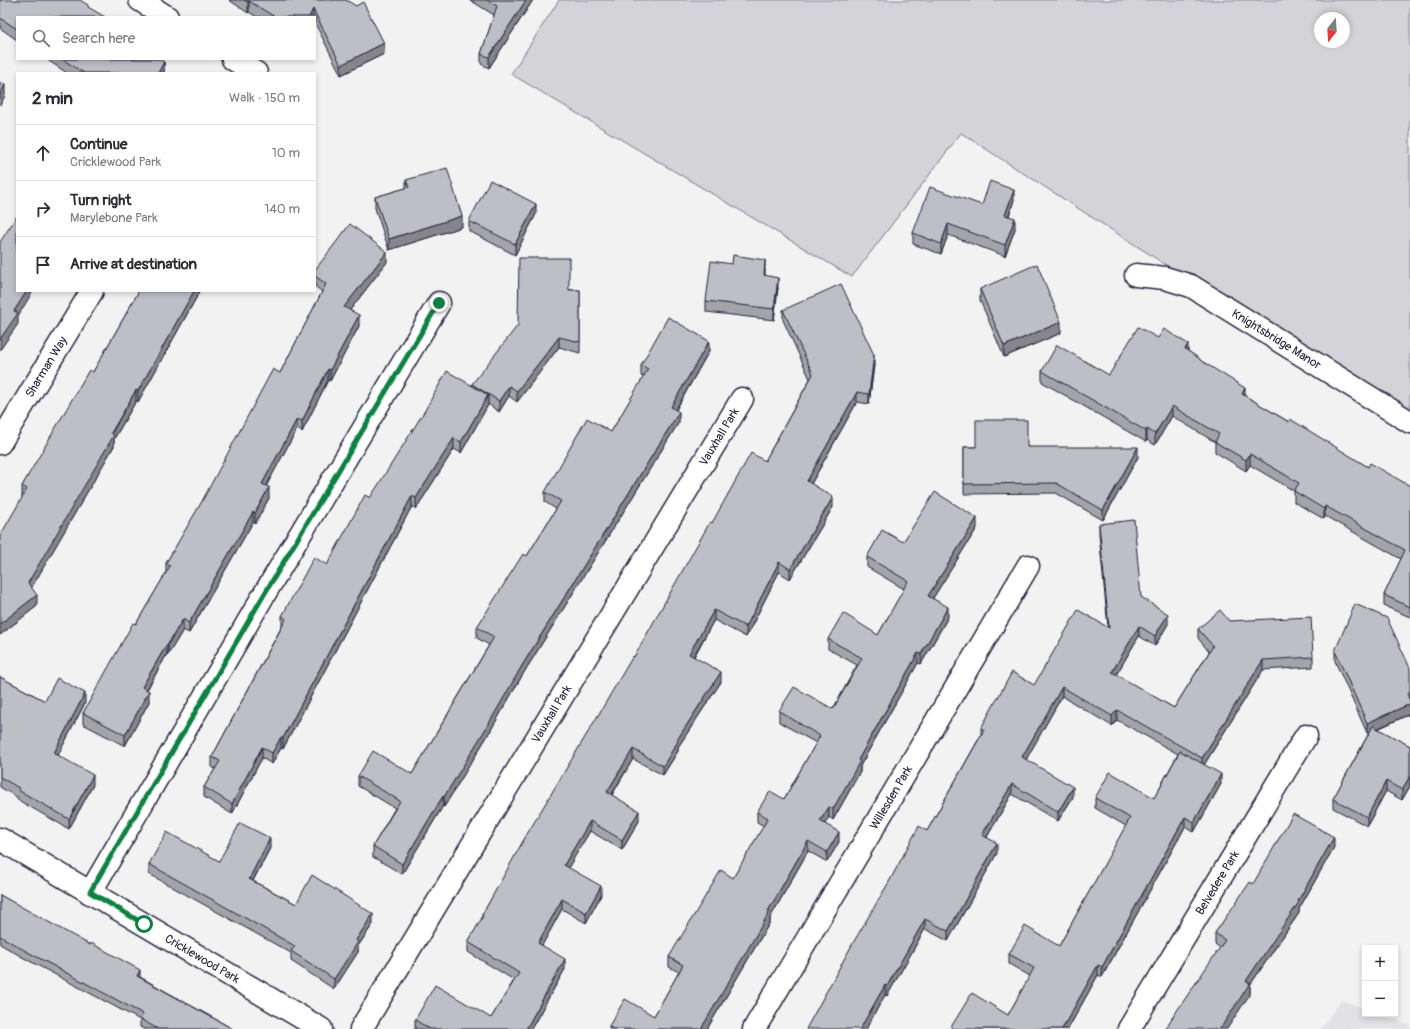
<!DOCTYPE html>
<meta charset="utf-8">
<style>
:root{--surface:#fff;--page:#f2f2f3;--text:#2b2b33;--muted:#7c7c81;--line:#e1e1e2}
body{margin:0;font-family:Pangolin,sans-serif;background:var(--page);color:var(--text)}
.controls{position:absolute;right:12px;bottom:12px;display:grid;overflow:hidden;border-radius:0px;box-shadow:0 2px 6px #0003}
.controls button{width:36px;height:36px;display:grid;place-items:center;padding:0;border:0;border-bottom:1px solid var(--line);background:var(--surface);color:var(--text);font:20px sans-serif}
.compass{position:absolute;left:1314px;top:12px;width:36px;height:36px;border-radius:50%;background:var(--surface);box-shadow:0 2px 6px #0003;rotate:197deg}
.stop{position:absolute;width:12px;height:12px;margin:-9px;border:3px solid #0b8043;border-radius:50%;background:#fff}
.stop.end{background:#0b8043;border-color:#fff;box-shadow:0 1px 4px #0008}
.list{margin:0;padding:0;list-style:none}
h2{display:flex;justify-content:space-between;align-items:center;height:52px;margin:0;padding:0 16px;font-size:17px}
h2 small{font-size:13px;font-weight:400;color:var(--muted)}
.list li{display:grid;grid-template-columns:26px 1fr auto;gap:12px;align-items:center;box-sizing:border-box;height:56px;padding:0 16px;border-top:1px solid var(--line)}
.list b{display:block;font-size:15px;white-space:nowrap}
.list p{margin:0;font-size:13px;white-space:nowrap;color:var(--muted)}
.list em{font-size:13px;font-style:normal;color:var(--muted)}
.icon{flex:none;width:22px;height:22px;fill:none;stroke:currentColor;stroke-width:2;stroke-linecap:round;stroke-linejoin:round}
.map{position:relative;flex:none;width:1410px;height:1029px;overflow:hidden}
.search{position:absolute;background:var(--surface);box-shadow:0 2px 6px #0003;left:16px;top:16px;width:300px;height:44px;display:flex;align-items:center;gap:10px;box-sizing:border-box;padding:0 14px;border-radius:0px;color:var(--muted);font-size:15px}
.panel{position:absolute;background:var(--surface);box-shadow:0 2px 6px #0003;left:16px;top:72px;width:300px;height:220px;border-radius:0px}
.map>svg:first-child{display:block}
</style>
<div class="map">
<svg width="1410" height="1029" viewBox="0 0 1410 1029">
<rect width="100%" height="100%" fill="#f2f2f3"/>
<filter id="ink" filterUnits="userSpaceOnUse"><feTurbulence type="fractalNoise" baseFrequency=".025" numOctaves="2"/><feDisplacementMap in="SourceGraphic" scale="8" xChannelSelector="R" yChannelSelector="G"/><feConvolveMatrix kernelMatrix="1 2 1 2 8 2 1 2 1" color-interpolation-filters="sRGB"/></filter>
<g filter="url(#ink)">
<path fill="#e2e2e6" d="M 1341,1000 L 1365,1009 L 1365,1014 L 1379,1014 L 1410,1026 L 1410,1029 L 1321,1029 Z"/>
<path fill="#d3d3d8" stroke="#7a7a8a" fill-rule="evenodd" d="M 559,0 L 1410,0 L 1410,409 L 1404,418 L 961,133 L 852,277 L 511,74 ZM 1320,18 L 1344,18 L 1344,42 L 1320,42 Z"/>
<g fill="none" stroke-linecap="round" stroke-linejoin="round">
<defs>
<g id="street">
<path d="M 140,0 L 167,17"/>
<path d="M 233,59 L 256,73"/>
<path id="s1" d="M 1136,275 L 1165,278 L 1191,286 L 1410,422"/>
<path id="s2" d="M 0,443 L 92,291"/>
<path id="s3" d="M 0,839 L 321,1029"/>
<path d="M 90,893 L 262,598 L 439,303"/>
<path id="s4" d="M 361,1029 L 742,399"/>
<path id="s5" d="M 754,1029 L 1028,566"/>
<path id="s6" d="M 1129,1029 L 1306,736"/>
</g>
</defs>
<use href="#street" stroke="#22223b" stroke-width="25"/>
<use href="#street" stroke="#fff" stroke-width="22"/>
</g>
<g fill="#a3a3aa" stroke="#22223b">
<path d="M 0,0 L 17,17 L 17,40 L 0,28 Z"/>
<path d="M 229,0 L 346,0 L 384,54 L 341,75 L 315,23 L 315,17 L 257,17 L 249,12 L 248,13 Z"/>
<path d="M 470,0 L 533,0 L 489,68 L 481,64 L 481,54 L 494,15 Z"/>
<path d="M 46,59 L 158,59 L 164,62 L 164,73 L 67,73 Z"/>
<path d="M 406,180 L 462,227 L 389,250 L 375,208 L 375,197 L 406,188 Z"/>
<path d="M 1014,200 L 1009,216 L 1015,229 L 1005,256 L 948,235 L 941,254 L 913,244 L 913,233 L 982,205 Z"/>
<path d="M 536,214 L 515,255 L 469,231 L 469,221 Z"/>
<path d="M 387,262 L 350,310 L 359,326 L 330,381 L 328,380 L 302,432 L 297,429 L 266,486 L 269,498 L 255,524 L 253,522 L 189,633 L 183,630 L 168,655 L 167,654 L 147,690 L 149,702 L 125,746 L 83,724 L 83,713 L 136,624 L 166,573 L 166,563 L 280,373 L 322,292 L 315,286 L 315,270 Z"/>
<path d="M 765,270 L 765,276 L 778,288 L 774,320 L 706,312 L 706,301 Z"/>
<path d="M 980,289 L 1061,333 L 1004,357 L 980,300 Z"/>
<path d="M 569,290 L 580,290 L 580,353 L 559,347 L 517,402 L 509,396 L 499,412 L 488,404 L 488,405 L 461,453 L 454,449 L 416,509 L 412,506 L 283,749 L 281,748 L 272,764 L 262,758 L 232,814 L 204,797 L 204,787 L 215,769 L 212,767 L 212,757 L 282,626 L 282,616 L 327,565 L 370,498 L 472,386 L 472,384 Z"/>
<path d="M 139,291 L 200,291 L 138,402 L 136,401 L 114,439 L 114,446 L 31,588 L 37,606 L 0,635 L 22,498 L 22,486 L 93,372 Z"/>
<path d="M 783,310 L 874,365 L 869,404 L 857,402 L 811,484 L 833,507 L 790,579 L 779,572 L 746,637 L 714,620 L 694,657 L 721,682 L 678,747 L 678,751 L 663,775 L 633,759 L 612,795 L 639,821 L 622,850 L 590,831 L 568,867 L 601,895 L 586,923 L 562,909 L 542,945 L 565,969 L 531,1029 L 415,1029 L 415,1020 L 491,1018 L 514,980 L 468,952 L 468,942 L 482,919 L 482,915 L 634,657 L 712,523 L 765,461 L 810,379 L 783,320 Z"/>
<path d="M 1158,338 L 1188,351 L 1245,396 L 1289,422 L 1368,467 L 1410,486 L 1410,617 L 1384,606 L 1384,595 L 1401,559 L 1325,516 L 1324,519 L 1294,502 L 1294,491 L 1250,465 L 1246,471 L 1215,452 L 1215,442 L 1172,416 L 1155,445 L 1147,440 L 1146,442 L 1042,382 L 1042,371 L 1109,375 Z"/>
<path d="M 709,351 L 676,410 L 679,422 L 523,674 L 488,735 L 444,807 L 443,806 L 402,874 L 373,857 L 373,846 L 395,808 L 358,786 L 358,776 L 412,774 L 489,645 L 477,638 L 477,627 L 527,556 L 556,509 L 545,502 L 545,492 L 611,432 L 644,377 L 641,376 L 641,365 Z"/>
<path d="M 964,447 L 1027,447 L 1138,457 L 1103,520 L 1056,493 L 964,494 Z"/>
<path d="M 1099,524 L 1141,597 L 1168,624 L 1155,646 L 1139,636 L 1116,675 L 1174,708 L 1209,652 L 1198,638 L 1198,629 L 1229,621 L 1313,657 L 1313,667 L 1263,670 L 1204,765 L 1221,784 L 1194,832 L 1185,827 L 1102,977 L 1098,975 L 1068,1029 L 951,1029 L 951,1027 L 1008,1015 L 1030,976 L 1009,964 L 1009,954 L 1059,946 L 1126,826 L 1095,808 L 1095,798 L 1154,798 L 1178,754 L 1117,720 L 1112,726 L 1062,696 L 1026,759 L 1073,797 L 1058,821 L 1012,794 L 987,837 L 997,853 L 948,941 L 925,929 L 887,996 L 885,995 L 866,1029 L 927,831 L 981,735 L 981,728 L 1034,685 L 1108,628 L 1099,534 Z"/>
<path d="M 977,528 L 933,598 L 948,617 L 921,664 L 918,663 L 860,766 L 860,772 L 833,820 L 829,817 L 825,823 L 839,842 L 827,862 L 808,851 L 770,918 L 770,922 L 707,1029 L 609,1029 L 609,1026 L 654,1016 L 679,972 L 669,967 L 669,957 L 733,878 L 764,826 L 757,822 L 757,812 L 784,799 L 816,743 L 779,722 L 779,711 L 833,709 L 857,665 L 828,649 L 828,639 L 878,635 L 904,589 L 867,567 L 867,557 L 903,542 Z"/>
<path d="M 1335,651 L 1410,714 L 1378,729 L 1410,746 L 1410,786 L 1402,800 L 1386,791 L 1367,826 L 1333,808 L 1333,799 L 1369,733 L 1367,733 L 1335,661 Z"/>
<path d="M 0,677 L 45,701 L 85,703 L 58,755 L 93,785 L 69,829 L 18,800 L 18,798 L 0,787 Z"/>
<path d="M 1334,847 L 1299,909 L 1299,913 L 1250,985 L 1250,994 L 1220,948 L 1215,944 L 1215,933 L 1253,884 Z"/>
<path d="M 270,848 L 253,881 L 296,904 L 373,924 L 358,946 L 358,952 L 334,989 L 291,961 L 291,953 L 149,874 L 149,864 L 219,861 Z"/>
<path d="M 0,895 L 140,977 L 233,1029 L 144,1029 L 140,1027 L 140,1020 L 24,958 L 0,944 Z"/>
</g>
<g fill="#85858b" stroke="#22223b">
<path d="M 526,0 L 533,0 L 489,68 L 489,57 Z"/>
<path d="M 249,1 L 249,12 L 248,13 L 248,2 Z"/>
<path d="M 313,9 L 313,17 L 309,17 Z"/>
<path d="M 384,43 L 384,54 L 341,75 L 341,65 Z"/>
<path d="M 164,62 L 164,73 L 158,73 Z"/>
<path d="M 5,85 L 5,96 L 0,105 L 0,94 Z"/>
<path d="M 1014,190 L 1014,200 L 1005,226 L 1005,215 Z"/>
<path d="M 536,204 L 536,214 L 515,255 L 515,244 Z"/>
<path d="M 462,216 L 462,227 L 389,250 L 389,239 Z"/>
<path d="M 1015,218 L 1015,229 L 1005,256 L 1005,245 Z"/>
<path d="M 948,224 L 948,235 L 941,254 L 941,244 Z"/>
<path d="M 387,252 L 387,262 L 344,318 L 344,307 Z"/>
<path d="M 765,260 L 765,270 L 764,286 L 764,275 Z"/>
<path d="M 778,278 L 778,288 L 774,320 L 774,309 Z"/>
<path d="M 27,291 L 33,291 L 18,316 L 18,324 L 0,350 L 0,339 L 14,311 Z"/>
<path d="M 194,291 L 200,291 L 138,402 L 138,391 Z"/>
<path d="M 359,315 L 359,326 L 330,381 L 330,370 Z"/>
<path d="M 1061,322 L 1061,333 L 1004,357 L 1004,346 Z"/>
<path d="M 559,337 L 559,347 L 517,402 L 517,391 Z"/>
<path d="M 709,341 L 709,351 L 671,418 L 671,407 Z"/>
<path d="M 1188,344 L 1188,354 L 1185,349 Z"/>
<path d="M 874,355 L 874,365 L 869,404 L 869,394 Z"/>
<path d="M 328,369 L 328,380 L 302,432 L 302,421 Z"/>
<path d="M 509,386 L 509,396 L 499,412 L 499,401 Z"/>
<path d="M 1245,388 L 1245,398 L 1242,394 Z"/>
<path d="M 136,390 L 136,401 L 114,439 L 114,446 L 28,594 L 28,583 Z"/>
<path d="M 857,392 L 857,402 L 807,491 L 807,481 Z"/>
<path d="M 488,395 L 488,405 L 461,453 L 461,442 Z"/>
<path d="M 1172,406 L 1172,416 L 1155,445 L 1155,434 Z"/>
<path d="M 679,412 L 679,422 L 523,674 L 488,735 L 444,807 L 444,797 L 523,664 Z"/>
<path d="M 297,419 L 297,429 L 262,494 L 262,484 Z"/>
<path d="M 1147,429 L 1147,440 L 1146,442 L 1146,431 Z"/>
<path d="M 454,438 L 454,449 L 416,509 L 416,498 Z"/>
<path d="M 1138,447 L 1138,457 L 1103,520 L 1103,510 Z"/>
<path d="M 1250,454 L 1250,465 L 1246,471 L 1246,460 Z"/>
<path d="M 269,487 L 269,498 L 255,524 L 255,513 Z"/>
<path d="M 412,496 L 412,506 L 283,749 L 283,738 Z"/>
<path d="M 833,497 L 833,507 L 790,579 L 790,569 Z"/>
<path d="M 1325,506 L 1325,516 L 1324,519 L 1324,509 Z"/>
<path d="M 253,512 L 253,522 L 189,633 L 189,623 Z"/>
<path d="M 977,518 L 977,528 L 928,606 L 928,596 Z"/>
<path d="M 779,562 L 779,572 L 746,637 L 746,627 Z"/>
<path d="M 37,595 L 37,606 L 0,635 L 0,624 Z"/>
<path d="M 948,607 L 948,617 L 921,664 L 921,654 Z"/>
<path d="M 714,610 L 714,620 L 689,664 L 689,654 Z"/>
<path d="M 1168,614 L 1168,624 L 1155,646 L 1155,636 Z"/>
<path d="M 183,619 L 183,630 L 168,655 L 168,644 Z"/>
<path d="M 1139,626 L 1139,636 L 1112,682 L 1112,672 Z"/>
<path d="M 167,644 L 167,654 L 142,698 L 142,687 Z"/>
<path d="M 918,653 L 918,663 L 860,766 L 860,772 L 833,820 L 833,809 L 858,760 Z"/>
<path d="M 1263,660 L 1263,670 L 1202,768 L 1202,758 Z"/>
<path d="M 721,672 L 721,682 L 678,747 L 678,751 L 663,775 L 663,766 L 677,740 Z"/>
<path d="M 1062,687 L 1062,696 L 1022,767 L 1022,757 Z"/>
<path d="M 149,691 L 149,702 L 125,746 L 125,735 Z"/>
<path d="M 1410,692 L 1410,702 L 1407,694 Z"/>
<path d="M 85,693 L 85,703 L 54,763 L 54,753 Z"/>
<path d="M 1410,704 L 1410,714 L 1367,733 L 1367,723 Z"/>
<path d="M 1117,710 L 1117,720 L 1112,726 L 1112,716 Z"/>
<path d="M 281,737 L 281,748 L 272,764 L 272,753 Z"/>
<path d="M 262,747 L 262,758 L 232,814 L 232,804 Z"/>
<path d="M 633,749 L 633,759 L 607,802 L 607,792 Z"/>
<path d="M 1221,774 L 1221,784 L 1194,832 L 1194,822 Z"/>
<path d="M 93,775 L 93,785 L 69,829 L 69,819 Z"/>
<path d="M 1410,776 L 1410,786 L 1402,800 L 1402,790 Z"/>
<path d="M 1386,781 L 1386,791 L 1367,826 L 1367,817 Z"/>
<path d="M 1012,784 L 1012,794 L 982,845 L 982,835 Z"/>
<path d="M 1073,787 L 1073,797 L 1058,821 L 1058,812 Z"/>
<path d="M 443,796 L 443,806 L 402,874 L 402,864 Z"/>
<path d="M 829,807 L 829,817 L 820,831 L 820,821 Z"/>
<path d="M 639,811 L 639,821 L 622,850 L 622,840 Z"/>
<path d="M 1185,817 L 1185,827 L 1102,977 L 1102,967 Z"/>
<path d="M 590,821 L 590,831 L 564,875 L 564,865 Z"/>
<path d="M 839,832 L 839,842 L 827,862 L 827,852 Z"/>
<path d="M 1334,837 L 1334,847 L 1299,909 L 1299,913 L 1250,985 L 1250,994 L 1227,1029 L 1220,1029 L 1246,981 L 1298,901 Z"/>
<path d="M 270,838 L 270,848 L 249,888 L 249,879 Z"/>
<path d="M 808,841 L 808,851 L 770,918 L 770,922 L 707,1029 L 701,1029 L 768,911 Z"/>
<path d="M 997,843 L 997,853 L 948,941 L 948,931 Z"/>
<path d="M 601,886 L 601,895 L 586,923 L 586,913 Z"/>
<path d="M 562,899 L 562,909 L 538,953 L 538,943 Z"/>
<path d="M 373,914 L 373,924 L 358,946 L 358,952 L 334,989 L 334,979 L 356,940 Z"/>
<path d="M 925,919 L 925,929 L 887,996 L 887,986 Z"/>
<path d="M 565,959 L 565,969 L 531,1029 L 526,1029 Z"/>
<path d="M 1098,965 L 1098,975 L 1068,1029 L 1062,1029 Z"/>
<path d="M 140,970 L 140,979 L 137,976 Z"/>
<path d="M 885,985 L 885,995 L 866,1029 L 860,1029 Z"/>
</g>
<g fill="#bebec6" stroke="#22223b">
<path d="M 0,0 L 80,0 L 88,5 L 88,7 L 105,17 L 17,17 L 17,29 L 0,18 Z"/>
<path d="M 244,0 L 346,0 L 356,6 L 363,2 L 384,43 L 341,65 L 313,9 L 309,17 L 275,17 L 249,1 L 248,2 Z"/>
<path d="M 487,0 L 526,0 L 489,57 L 481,54 L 497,6 Z"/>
<path d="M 62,59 L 158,59 L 164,62 L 158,73 L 84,73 Z"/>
<path d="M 0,82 L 5,85 L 0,94 Z"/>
<path d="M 447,168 L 462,216 L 389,239 L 375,197 L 409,187 L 406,180 Z"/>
<path d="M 490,180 L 536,204 L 515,244 L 469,221 Z"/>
<path d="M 990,181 L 1014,190 L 1005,215 L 1015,218 L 1005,245 L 948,224 L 941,244 L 913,233 L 930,187 L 982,205 Z"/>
<path d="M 17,216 L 17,291 L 27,291 L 14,311 L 18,313 L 0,339 L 0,242 Z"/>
<path d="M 350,224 L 387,252 L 344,307 L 359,315 L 330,370 L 328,369 L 302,421 L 297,419 L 262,484 L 269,487 L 255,513 L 253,512 L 189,623 L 183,619 L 168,644 L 167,644 L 142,687 L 149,691 L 125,735 L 83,713 L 133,623 L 136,624 L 170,566 L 166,563 L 201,503 L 273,369 L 280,373 L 326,284 L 315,276 L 315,270 Z"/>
<path d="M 733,255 L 765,260 L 764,275 L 778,278 L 774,309 L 706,301 L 711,261 L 732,264 Z"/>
<path d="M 519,258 L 569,258 L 569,290 L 580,290 L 580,342 L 559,337 L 517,391 L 509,386 L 499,401 L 472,384 L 518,325 Z"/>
<path d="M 1037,264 L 1061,322 L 1004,346 L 980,289 Z"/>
<path d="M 841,284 L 874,355 L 869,394 L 857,392 L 807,481 L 833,497 L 790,569 L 779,562 L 746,627 L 714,610 L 689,654 L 721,672 L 677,740 L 678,741 L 663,766 L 633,749 L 607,792 L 639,811 L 622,840 L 590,821 L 564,865 L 601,886 L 586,913 L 562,899 L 538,943 L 565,959 L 526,1029 L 430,1029 L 415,1020 L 435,985 L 491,1018 L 519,973 L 468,942 L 483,916 L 482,915 L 523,841 L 603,707 L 633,656 L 634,657 L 675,584 L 710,522 L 712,523 L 751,453 L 765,461 L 813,374 L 783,310 Z"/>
<path d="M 139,291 L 194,291 L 138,391 L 136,390 L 111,433 L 114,435 L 28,583 L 37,595 L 0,624 L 0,536 L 27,489 L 22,486 L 89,370 L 93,372 Z"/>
<path d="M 668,317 L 709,341 L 671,407 L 679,412 L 523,664 L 488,725 L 444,797 L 443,796 L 402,864 L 373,846 L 400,801 L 358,776 L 373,751 L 412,774 L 494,637 L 477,627 L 523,554 L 527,556 L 561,501 L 545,492 L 587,418 L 611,432 L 648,369 L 641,365 Z"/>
<path d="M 1138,327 L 1158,338 L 1164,329 L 1188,344 L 1185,349 L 1200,359 L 1200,360 L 1245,388 L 1242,394 L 1289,422 L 1290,419 L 1368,467 L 1370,463 L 1410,486 L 1410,607 L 1384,595 L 1405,550 L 1325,506 L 1324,509 L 1294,491 L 1299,483 L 1250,454 L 1246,460 L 1215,442 L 1219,434 L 1172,406 L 1155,434 L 1147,429 L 1146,431 L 1042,371 L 1057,345 L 1109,375 Z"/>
<path d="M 447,371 L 488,395 L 461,442 L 454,438 L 416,498 L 412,496 L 283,738 L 281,737 L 272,753 L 262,747 L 232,804 L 204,787 L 220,761 L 212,757 L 286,619 L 282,616 L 314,557 L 327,565 L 365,495 L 370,498 L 424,412 Z"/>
<path d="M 976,420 L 1027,420 L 1027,447 L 1138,447 L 1103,510 L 1056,483 L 964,484 L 964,447 L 976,447 Z"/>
<path d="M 935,492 L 977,518 L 928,596 L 948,607 L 921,654 L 918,653 L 858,760 L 860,761 L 833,809 L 829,807 L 820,821 L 839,832 L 827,852 L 808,841 L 768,911 L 770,911 L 701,1029 L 613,1029 L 609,1026 L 625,999 L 654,1016 L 683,965 L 669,957 L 721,870 L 733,878 L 768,818 L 757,812 L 770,791 L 784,799 L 820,736 L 779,711 L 794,687 L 833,709 L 862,658 L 828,639 L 843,613 L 878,635 L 908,581 L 867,557 L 882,530 L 903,542 Z"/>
<path d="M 1134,520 L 1141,597 L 1168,614 L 1155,636 L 1139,626 L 1112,672 L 1174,708 L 1213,646 L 1198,629 L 1220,610 L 1229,621 L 1311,617 L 1313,657 L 1263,660 L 1202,758 L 1117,710 L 1112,716 L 1062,687 L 1022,757 L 1073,787 L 1058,812 L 1012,784 L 982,835 L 997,843 L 948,931 L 925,919 L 887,986 L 885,985 L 860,1029 L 806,1029 L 853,943 L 889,882 L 919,826 L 927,831 L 984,730 L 981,728 L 1012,672 L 1034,685 L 1078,610 L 1109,628 L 1099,524 Z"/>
<path d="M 1355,604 L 1387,618 L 1410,668 L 1410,692 L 1407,694 L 1410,701 L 1410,704 L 1367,723 L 1335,651 Z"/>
<path d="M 0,677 L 45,701 L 57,678 L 85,693 L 54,753 L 93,775 L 69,819 L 18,790 L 19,788 L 0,777 Z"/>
<path d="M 1373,726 L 1410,746 L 1410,776 L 1402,790 L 1386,781 L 1367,817 L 1333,799 Z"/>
<path d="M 1180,751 L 1221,774 L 1194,822 L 1185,817 L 1102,967 L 1098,965 L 1062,1029 L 953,1029 L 951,1027 L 972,993 L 1008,1015 L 1034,968 L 1009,954 L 1025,926 L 1059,946 L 1130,818 L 1095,798 L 1110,772 L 1154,798 Z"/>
<path d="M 1293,814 L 1334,837 L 1298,901 L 1299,902 L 1246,981 L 1250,983 L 1220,1029 L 1166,1029 L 1170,1021 L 1225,940 L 1215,933 L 1250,882 L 1253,884 Z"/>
<path d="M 240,823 L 270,838 L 249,879 L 296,904 L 312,875 L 373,914 L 356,940 L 358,942 L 334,979 L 291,951 L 295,946 L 149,864 L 167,832 L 219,861 Z"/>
<path d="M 0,895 L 90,945 L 91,943 L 140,970 L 137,976 L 233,1029 L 158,1029 L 140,1019 L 143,1014 L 24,950 L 0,936 Z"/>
</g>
</g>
<g fill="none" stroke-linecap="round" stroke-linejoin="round" filter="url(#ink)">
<path stroke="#0b8043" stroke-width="5" d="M 144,924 L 90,892 L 262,598 L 439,303"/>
</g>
<g text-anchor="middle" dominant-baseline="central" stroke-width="3" stroke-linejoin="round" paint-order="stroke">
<g font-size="12" fill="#22223b" stroke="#fff">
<text stroke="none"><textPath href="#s1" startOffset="157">Knightsbridge Manor</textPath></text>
<text stroke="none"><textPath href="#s2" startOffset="89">Sharman Way</textPath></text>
<text stroke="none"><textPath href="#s4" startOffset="692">Vauxhall Park</textPath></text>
<text stroke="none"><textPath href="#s4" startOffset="368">Vauxhall Park</textPath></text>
<text stroke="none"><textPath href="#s5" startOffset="269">Willesden Park</textPath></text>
<text stroke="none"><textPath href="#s6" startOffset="171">Belvedere Park</textPath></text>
<text stroke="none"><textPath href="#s3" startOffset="235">Cricklewood Park</textPath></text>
</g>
</g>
</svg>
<div class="controls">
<button>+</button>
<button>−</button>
</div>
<svg class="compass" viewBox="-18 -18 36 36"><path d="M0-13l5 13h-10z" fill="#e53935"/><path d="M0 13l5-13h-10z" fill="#7c7c81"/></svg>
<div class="stop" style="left:144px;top:924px"></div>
<div class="stop end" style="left:439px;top:303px"></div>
<div class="search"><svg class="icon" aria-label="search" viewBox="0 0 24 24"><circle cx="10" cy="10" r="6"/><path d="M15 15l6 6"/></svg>Search here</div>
<section class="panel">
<h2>2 min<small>Walk · 150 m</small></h2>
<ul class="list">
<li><svg class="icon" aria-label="ahead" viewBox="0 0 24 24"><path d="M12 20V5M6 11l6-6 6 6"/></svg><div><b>Continue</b><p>Cricklewood Park</p></div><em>10 m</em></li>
<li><svg class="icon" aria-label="right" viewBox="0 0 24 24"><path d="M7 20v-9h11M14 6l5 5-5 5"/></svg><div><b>Turn right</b><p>Marylebone Park</p></div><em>140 m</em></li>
<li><svg class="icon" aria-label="arrive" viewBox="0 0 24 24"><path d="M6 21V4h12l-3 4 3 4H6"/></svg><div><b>Arrive at destination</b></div></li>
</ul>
</section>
</div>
